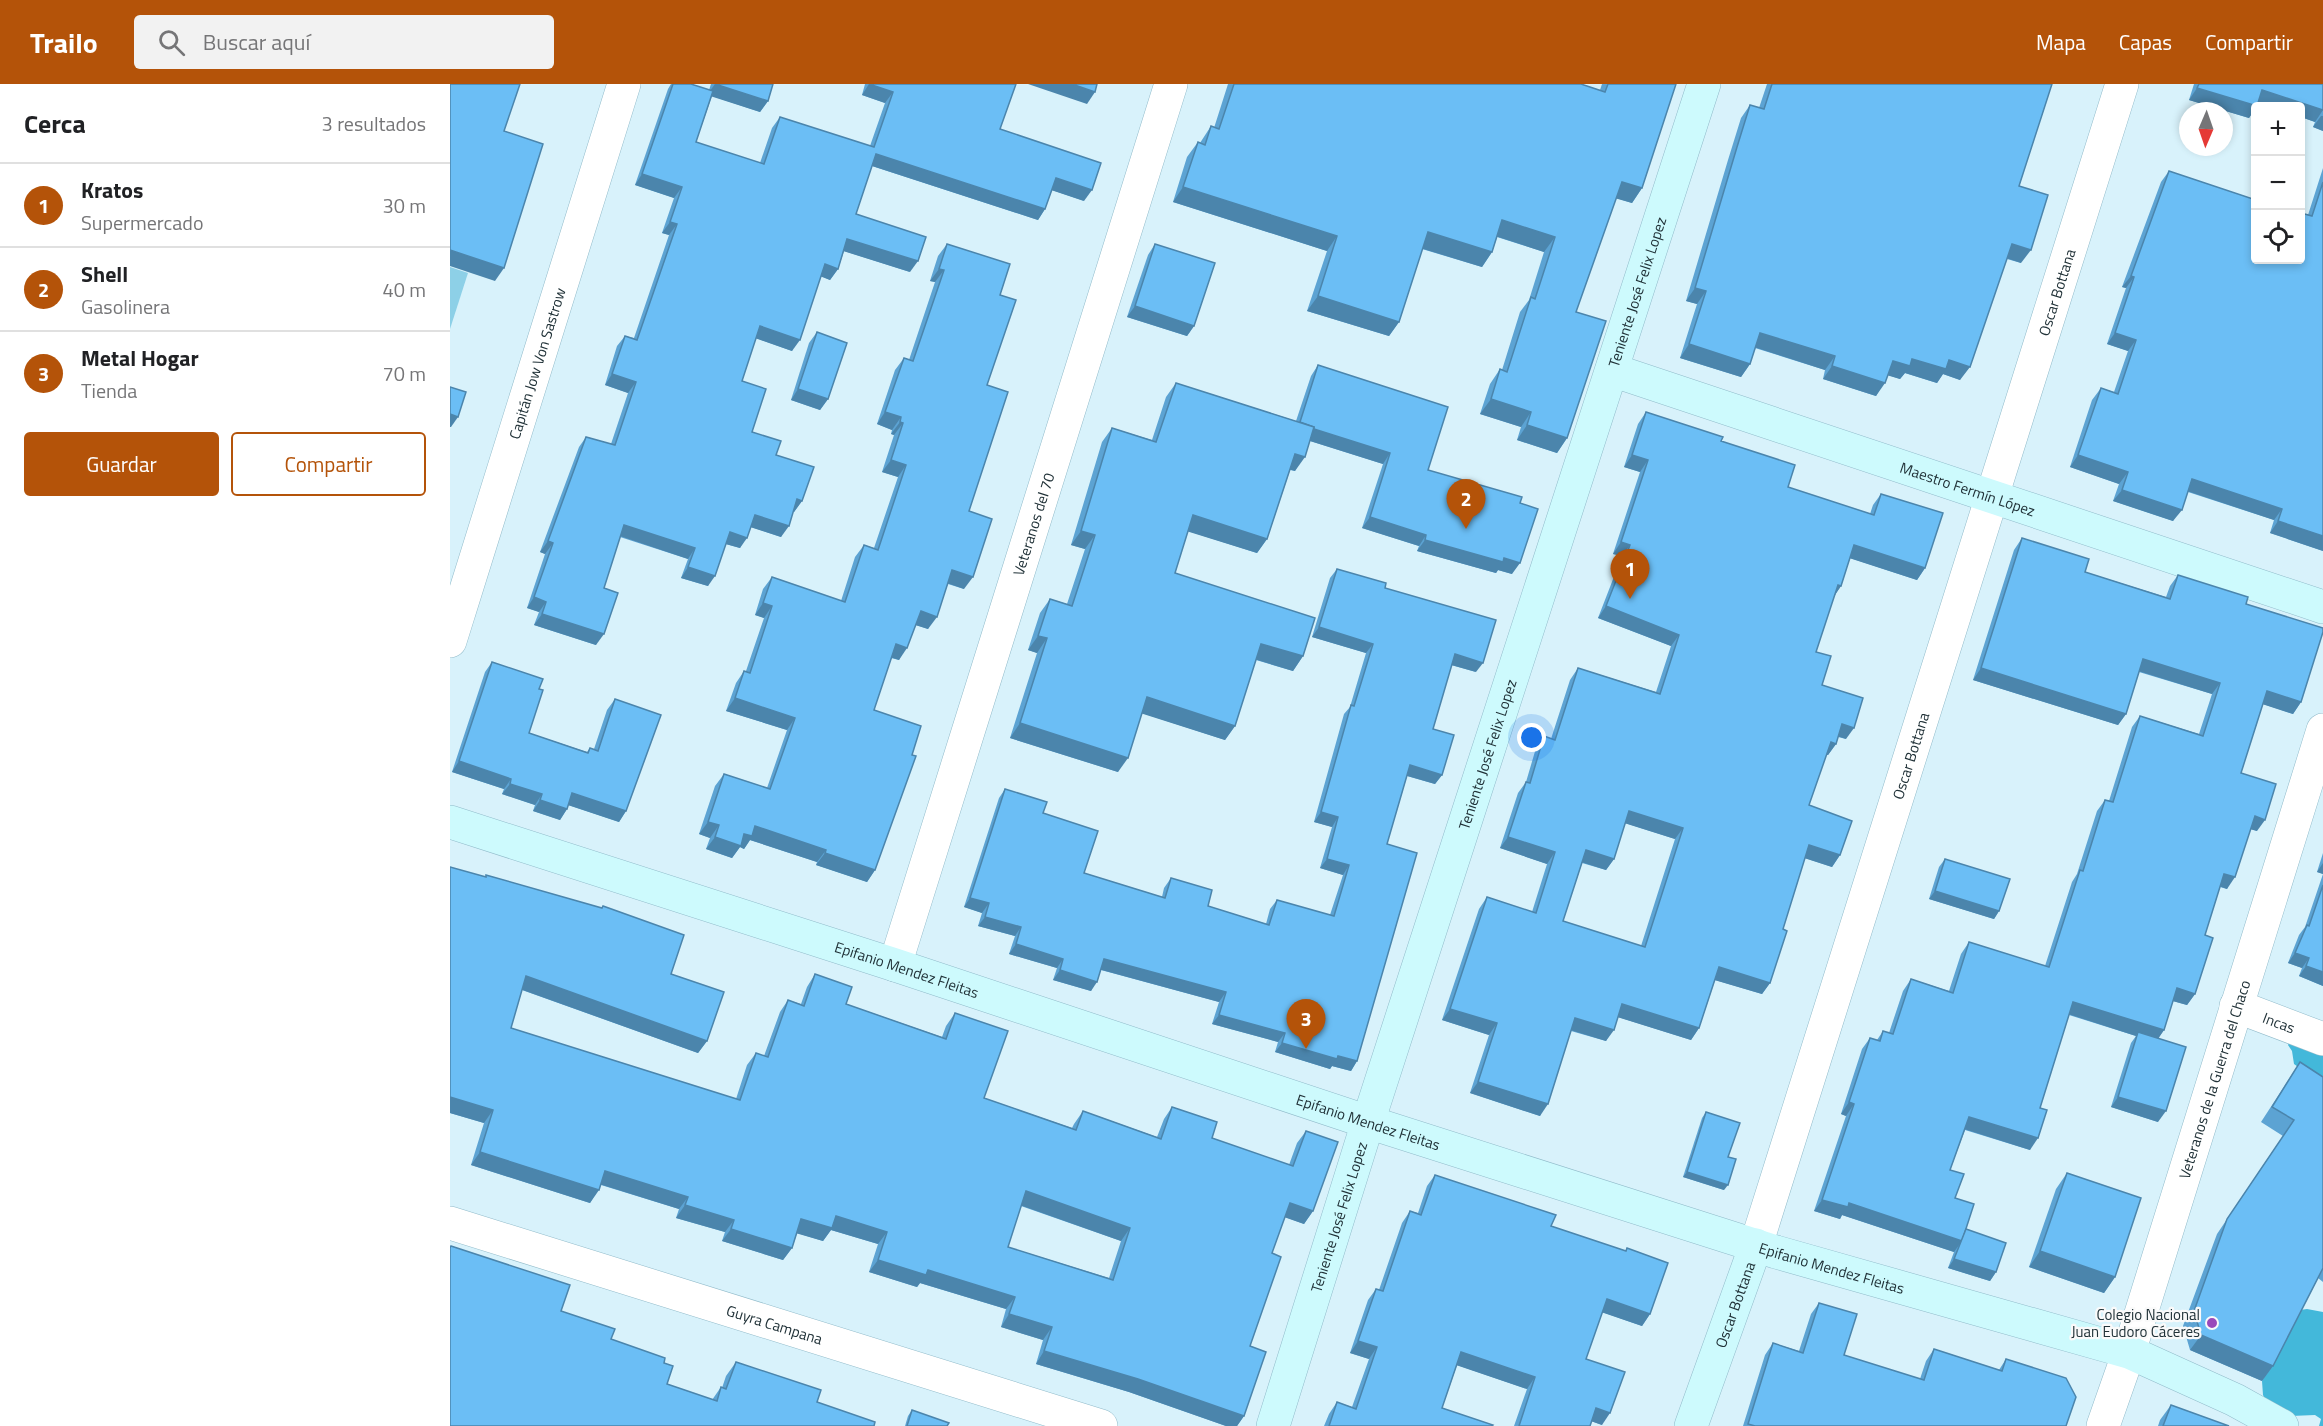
<!DOCTYPE html>
<html lang="es">
<meta charset="utf-8">
<style>
:root{--surface:#fff;--page:#f2f2f2;--text:#202124;--muted:#757577;--line:#e0e0e0;--accent:#b45309}
body{margin:0;font-family:"Titillium Web",sans-serif;background:var(--page);color:var(--text)}
.controls{position:absolute;right:18px;top:18px;display:grid;overflow:hidden;border-radius:6px;box-shadow:0 3px 9px #0003}
.controls button{width:54px;height:54px;display:grid;place-items:center;padding:0;border:0;border-bottom:2px solid var(--line);background:var(--surface);color:var(--text);font:30px sans-serif}
.compass{position:absolute;left:1729px;top:18px;width:54px;height:54px;border-radius:50%;background:var(--surface);box-shadow:0 3px 9px #0003;rotate:182deg}
.you{position:absolute;left:1082px;top:654px;width:21px;height:21px;margin:-15px;border:4px solid #fff;border-radius:50%;background:#1a73e8;box-shadow:0 0 0 9px #1a73e833}
.badge{display:grid;place-items:center;width:39px;height:39px;border-radius:50%;background:var(--accent);color:#fff;font-size:20px;font-weight:700}
.pin{position:absolute;translate:-50% -50px;filter:drop-shadow(0 2px 3px #0008)}
.pin::after{content:'';position:absolute;top:32px;width:21px;height:18px;background:inherit;clip-path:polygon(0 0,100% 0,50% 100%)}
.list{margin:0;padding:0;list-style:none}
h2{display:flex;justify-content:space-between;align-items:center;height:78px;margin:0;padding:0 24px;font-size:26px}
h2 small{font-size:20px;font-weight:400;color:var(--muted)}
.list li{display:grid;grid-template-columns:39px 1fr auto;gap:18px;align-items:center;box-sizing:border-box;height:84px;padding:0 24px;border-top:2px solid var(--line)}
.list b{display:block;font-size:22px;white-space:nowrap}
.list p{margin:0;font-size:20px;white-space:nowrap;color:var(--muted)}
.list em{font-size:20px;font-style:normal;color:var(--muted)}
.actions{display:flex;gap:12px;padding:18px 24px}
.actions a{flex:1;padding:14px 0;border:2px solid var(--accent);border-radius:6px;text-align:center;font-size:21px;color:var(--accent)}
.actions .main{background:var(--accent);color:#fff}
.icon{flex:none;width:33px;height:33px;fill:none;stroke:currentColor;stroke-width:2;stroke-linecap:round;stroke-linejoin:round}
.map{position:relative;flex:none;width:1873px;height:1342px;overflow:hidden}
header{display:flex;align-items:center;gap:36px;box-sizing:border-box;height:84px;padding:0 30px;background:var(--accent);color:#fff}
header strong{font-size:28px}
nav{display:flex;gap:33px;margin-inline-start:auto;font-size:21px}
.search{width:420px;height:54px;background:var(--page);display:flex;align-items:center;gap:15px;box-sizing:border-box;padding:0 21px;border-radius:6px;color:var(--muted);font-size:22px}
main{display:flex}
aside{flex:1;background:var(--surface)}
.map>svg:first-child{display:block}
</style>
<header>
<strong>Trailo</strong>
<div class="search"><svg class="icon" aria-label="search" viewBox="0 0 24 24"><circle cx="10" cy="10" r="6"/><path d="M15 15l6 6"/></svg>Buscar aquí</div>
<nav><a>Mapa</a><a>Capas</a><a>Compartir</a></nav>
</header>
<main>
<aside>
<h2>Cerca<small>3 resultados</small></h2>
<ul class="list">
<li><span class="badge">1</span><div><b>Kratos</b><p>Supermercado</p></div><em>30 m</em></li>
<li><span class="badge">2</span><div><b>Shell</b><p>Gasolinera</p></div><em>40 m</em></li>
<li><span class="badge">3</span><div><b>Metal Hogar</b><p>Tienda</p></div><em>70 m</em></li>
</ul>
<div class="actions"><a class="main">Guardar</a><a>Compartir</a></div>
</aside>
<div class="map">
<svg width="1873" height="1342" viewBox="0 0 1873 1342">
<rect width="100%" height="100%" fill="#d8f2fb"/>
<path fill="#8dd0e7" d="M 0,183 L 18,189 L 0,245 Z"/>
<g fill="#43b8da">
<path d="M 1873,942 L 1873,1001 L 1844,980 L 1842,967 L 1838,961 L 1841,954 Z"/>
<path d="M 1857,1225 L 1873,1228 L 1873,1342 L 1869,1342 L 1871,1335 L 1865,1331 L 1841,1332 L 1816,1317 L 1813,1311 L 1812,1297 L 1850,1226 Z"/>
</g>
<g fill="none" stroke-linecap="round" stroke-linejoin="round">
<defs>
<g id="street">
<path id="s1" d="M 0,557 L 174,0"/>
<path id="s2" d="M 445,881 L 721,0"/>
<path id="s3" d="M 1786,922 L 1873,955"/>
<path id="s4" d="M 0,1139 L 651,1342"/>
<path id="s5" d="M 1306,1161 L 1672,0"/>
<path id="s6" d="M 1653,1342 L 1679,1268 L 1873,646"/>
</g>
<g id="secondary">
<path id="s7" d="M 1162,286 L 1873,523"/>
<path id="s8" d="M 0,738 L 445,881 L 918,1038 L 1326,1168 L 1679,1268 L 1785,1316 L 1832,1342"/>
<path id="s9" d="M 823,1342 L 918,1038 L 1254,0"/>
<path id="s10" d="M 1241,1342 L 1306,1161"/>
</g>
</defs>
<use href="#street" stroke="#91bbca" stroke-width="34"/>
<use href="#secondary" stroke="#91bbca" stroke-width="34"/>
<use href="#street" stroke="#fff" stroke-width="33"/>
<use href="#secondary" stroke="#cdfafd" stroke-width="33"/>
</g>
<g fill="#5ca3d3" fill-rule="evenodd">
<path d="M 221,0 L 241,0 L 259,6 L 261,0 L 323,0 L 318,17 L 310,28 L 262,12 L 246,58 L 310,79 L 322,44 L 330,33 L 420,62 L 435,19 L 412,11 L 415,0 L 566,0 L 550,45 L 634,117 L 602,106 L 595,125 L 588,136 L 422,82 L 406,130 L 460,188 L 394,167 L 388,185 L 380,196 L 371,192 L 342,267 L 306,254 L 292,297 L 302,348 L 326,371 L 352,417 L 344,428 L 343,427 L 331,453 L 301,443 L 290,464 L 276,460 L 258,502 L 231,494 L 238,475 L 170,453 L 154,504 L 146,561 L 84,541 L 89,528 L 77,524 L 95,470 L 90,468 L 129,363 L 136,353 L 161,360 L 178,309 L 155,301 L 167,262 L 175,252 L 184,254 L 219,151 L 212,149 L 224,114 L 185,101 L 218,5 Z"/>
<path d="M 778,0 L 1131,0 L 1150,6 L 1152,0 L 1226,0 L 1192,104 L 1182,119 L 1166,114 L 1126,228 L 1117,354 L 1107,369 L 1067,356 L 1071,343 L 1030,330 L 1040,300 L 1050,285 L 1052,286 L 1070,228 L 1079,216 L 1094,168 L 1047,153 L 1042,168 L 1032,183 L 972,165 L 949,238 L 939,252 L 857,227 L 877,167 L 723,118 L 737,73 L 748,58 L 750,59 L 761,42 L 764,44 Z"/>
<path d="M 1317,0 L 1602,0 L 1569,102 L 1571,179 L 1557,175 L 1510,296 L 1493,290 L 1487,299 L 1455,289 L 1450,295 L 1438,291 L 1426,312 L 1373,295 L 1375,286 L 1305,264 L 1300,280 L 1291,293 L 1230,274 L 1247,220 L 1236,217 L 1278,76 L 1291,34 L 1300,21 L 1309,24 Z"/>
<path d="M 1744,0 L 1873,0 L 1873,47 L 1863,43 L 1865,38 L 1851,33 L 1851,22 L 1818,22 L 1808,19 L 1799,34 L 1739,16 Z"/>
<path d="M 1873,84 L 1873,467 L 1820,449 L 1824,436 L 1738,408 L 1723,437 L 1663,417 L 1669,400 L 1620,383 L 1642,316 L 1651,304 L 1664,308 L 1678,267 L 1657,260 L 1676,204 L 1672,203 L 1711,98 L 1719,87 L 1806,116 L 1858,131 Z"/>
<path d="M 497,160 L 550,211 L 519,427 L 514,505 L 498,500 L 478,545 L 466,541 L 449,576 L 441,574 L 424,626 L 425,786 L 417,798 L 366,781 L 367,778 L 300,756 L 294,765 L 290,763 L 282,774 L 256,765 L 260,754 L 249,750 L 265,702 L 274,690 L 317,704 L 337,646 L 276,627 L 286,599 L 294,587 L 296,587 L 314,534 L 305,531 L 313,505 L 322,493 L 391,517 L 405,473 L 414,461 L 424,464 L 448,393 L 432,388 L 444,351 L 441,350 L 442,346 L 427,340 L 445,286 L 454,274 L 459,276 L 485,198 L 480,197 L 488,172 Z"/>
<path d="M 705,160 L 744,242 L 737,252 L 677,233 L 698,171 Z"/>
<path d="M 367,248 L 378,315 L 370,326 L 341,316 L 359,259 Z"/>
<path d="M 868,281 L 978,386 L 1070,419 L 1062,490 L 1048,486 L 1046,489 L 967,467 L 969,462 L 912,444 L 933,380 L 860,357 L 845,387 L 840,386 L 817,455 L 807,469 L 738,447 L 725,489 L 853,572 L 843,587 L 806,576 L 785,642 L 775,656 L 692,629 L 668,688 L 560,654 L 587,569 L 578,566 L 590,529 L 600,515 L 617,520 L 635,465 L 621,461 L 652,358 L 662,344 L 702,356 L 716,313 L 726,299 L 846,337 L 861,292 Z"/>
<path d="M 1196,328 L 1271,357 L 1338,403 L 1420,430 L 1423,421 L 1431,410 L 1475,484 L 1467,496 L 1400,474 L 1391,502 L 1384,512 L 1366,568 L 1372,601 L 1396,655 L 1388,653 L 1386,660 L 1378,671 L 1376,671 L 1359,721 L 1390,771 L 1382,783 L 1355,774 L 1333,845 L 1320,899 L 1312,910 L 1265,896 L 1249,944 L 1241,956 L 1168,933 L 1156,957 L 1121,947 L 1090,1032 L 1020,1009 L 1039,951 L 992,936 L 1029,825 L 1037,813 L 1082,828 L 1097,780 L 1050,764 L 1068,709 L 1076,698 L 1086,664 L 1094,652 L 1101,655 L 1120,596 L 1128,584 L 1206,608 L 1221,562 L 1148,534 L 1172,472 L 1163,470 L 1190,388 L 1174,383 L 1188,340 ZM 1175,739 L 1225,755 L 1191,862 L 1113,837 L 1132,779 L 1156,786 L 1164,775 Z"/>
<path d="M 1572,454 L 1635,488 L 1716,513 L 1720,502 L 1728,491 L 1796,520 L 1851,618 L 1843,630 L 1813,620 L 1791,689 L 1807,747 L 1801,745 L 1777,805 L 1770,803 L 1755,851 L 1745,910 L 1737,921 L 1723,917 L 1714,946 L 1708,954 L 1708,1038 L 1661,1023 L 1681,959 L 1686,952 L 1619,931 L 1590,1024 L 1580,1066 L 1515,1046 L 1500,1086 L 1505,1114 L 1516,1145 L 1546,1188 L 1540,1197 L 1498,1184 L 1504,1168 L 1392,1131 L 1390,1135 L 1364,1127 L 1396,1032 L 1391,1030 L 1412,965 L 1420,954 L 1427,956 L 1433,947 L 1439,949 L 1453,907 L 1461,895 L 1499,907 L 1511,870 L 1519,858 L 1595,882 L 1622,798 L 1627,790 L 1647,727 L 1655,716 L 1659,717 L 1682,643 L 1690,632 L 1749,650 L 1762,610 L 1689,588 L 1676,630 L 1668,641 L 1523,596 L 1564,466 Z"/>
<path d="M 887,485 L 935,504 L 1026,588 L 1001,581 L 983,645 L 992,691 L 985,700 L 957,692 L 937,760 L 907,977 L 901,987 L 882,982 L 880,985 L 825,968 L 828,958 L 762,940 L 769,918 L 651,886 L 641,907 L 603,896 L 607,884 L 559,870 L 565,852 L 528,842 L 532,829 L 514,823 L 549,714 L 555,705 L 593,729 L 634,789 L 712,813 L 714,804 L 721,794 L 758,822 L 816,840 L 820,825 L 827,816 L 880,831 L 893,791 L 870,784 L 882,743 L 864,738 L 894,630 L 900,623 L 916,569 L 862,553 L 880,494 Z"/>
<path d="M 42,578 L 89,605 L 79,649 L 137,668 L 140,664 L 144,665 L 157,626 L 165,615 L 176,727 L 169,738 L 118,721 L 117,725 L 110,736 L 83,727 L 85,721 L 52,710 L 54,705 L 2,688 L 35,588 Z"/>
<path d="M 1873,769 L 1873,790 L 1867,788 Z"/>
<path d="M 1495,775 L 1549,827 L 1544,835 L 1479,815 L 1489,783 Z"/>
<path d="M 0,783 L 35,793 L 36,791 L 151,824 L 153,822 L 221,890 L 257,957 L 248,969 L 72,906 L 61,944 L 286,1015 L 297,981 L 306,969 L 314,972 L 330,928 L 338,916 L 351,920 L 357,903 L 365,890 L 396,920 L 492,953 L 496,942 L 505,929 L 534,1014 L 622,1044 L 624,1040 L 633,1027 L 707,1053 L 714,1035 L 722,1023 L 762,1054 L 839,1081 L 847,1059 L 856,1047 L 863,1127 L 854,1140 L 835,1133 L 822,1169 L 800,1262 L 794,1332 L 787,1342 L 776,1342 L 679,1308 L 586,1280 L 593,1256 L 551,1243 L 556,1225 L 470,1199 L 467,1203 L 419,1188 L 428,1160 L 381,1146 L 373,1157 L 347,1149 L 342,1164 L 333,1176 L 272,1157 L 275,1148 L 226,1134 L 229,1125 L 151,1101 L 140,1119 L 21,1081 L 34,1039 L 0,1029 ZM 571,1122 L 671,1157 L 659,1194 L 558,1163 Z"/>
<path d="M 1873,790 L 1873,902 L 1849,892 L 1852,884 L 1838,879 L 1849,851 L 1855,843 Z"/>
<path d="M 1850,978 L 1873,993 L 1873,1198 L 1868,1194 L 1823,1282 L 1812,1297 L 1740,1266 L 1733,1242 L 1767,1150 L 1833,1052 L 1811,1038 Z"/>
<path d="M 1256,1028 L 1278,1073 L 1274,1106 L 1233,1093 L 1252,1034 Z"/>
<path d="M 1617,1089 L 1665,1193 L 1654,1209 L 1579,1183 L 1606,1105 Z"/>
<path d="M 985,1091 L 1101,1142 L 1175,1167 L 1177,1164 L 1200,1230 L 1192,1242 L 1152,1228 L 1136,1275 L 1152,1341 L 1141,1337 L 1140,1342 L 1064,1342 L 1077,1305 L 1007,1281 L 992,1324 L 1042,1342 L 874,1342 L 879,1330 L 887,1318 L 902,1323 L 919,1275 L 900,1269 L 918,1216 L 926,1205 L 929,1206 L 952,1139 L 960,1127 L 968,1129 L 977,1102 Z"/>
<path d="M 1369,1219 L 1394,1271 L 1470,1295 L 1476,1277 L 1484,1265 L 1549,1286 L 1556,1275 L 1616,1342 L 1293,1342 L 1315,1271 L 1323,1259 L 1349,1267 L 1361,1230 Z"/>
<path d="M 111,1227 L 161,1255 L 214,1279 L 217,1300 L 262,1316 L 271,1303 L 272,1304 L 276,1292 L 286,1278 L 367,1318 L 0,1342 Z"/>
<path d="M 1721,1321 L 1779,1342 L 1708,1342 L 1710,1336 Z"/>
<path d="M 462,1326 L 497,1342 L 455,1342 L 458,1332 Z"/>
</g>
<g fill="#4b85ac">
<path d="M 265,0 L 318,17 L 310,28 L 257,11 Z"/>
<path d="M 419,0 L 443,8 L 435,19 L 412,11 Z"/>
<path d="M 578,0 L 622,0 L 645,8 L 637,20 Z"/>
<path d="M 1747,4 L 1806,22 L 1806,24 L 1799,34 L 1739,16 Z"/>
<path d="M 1812,6 L 1873,26 L 1865,38 L 1851,33 L 1851,22 L 1818,22 L 1804,18 Z"/>
<path d="M 1871,32 L 1873,32 L 1873,47 L 1863,43 Z"/>
<path d="M 426,70 L 595,125 L 588,136 L 419,81 Z"/>
<path d="M 192,90 L 232,103 L 224,114 L 185,101 Z"/>
<path d="M 606,94 L 642,106 L 634,117 L 598,105 Z"/>
<path d="M 1172,98 L 1192,104 L 1182,119 L 1161,113 Z"/>
<path d="M 733,103 L 887,152 L 877,167 L 723,118 Z"/>
<path d="M 1052,136 L 1105,153 L 1094,168 L 1042,151 Z"/>
<path d="M 220,138 L 227,140 L 219,151 L 212,149 Z"/>
<path d="M 978,148 L 1042,168 L 1032,183 L 967,163 Z"/>
<path d="M 397,155 L 468,177 L 460,188 L 390,166 Z"/>
<path d="M 1562,160 L 1581,166 L 1571,179 L 1553,173 Z"/>
<path d="M 0,166 L 54,184 L 45,197 L 0,182 Z"/>
<path d="M 375,180 L 388,185 L 380,196 L 367,191 Z"/>
<path d="M 489,185 L 494,186 L 485,198 L 480,197 Z"/>
<path d="M 1681,192 L 1684,193 L 1676,204 L 1672,203 Z"/>
<path d="M 1245,204 L 1256,207 L 1247,220 L 1236,217 Z"/>
<path d="M 868,212 L 949,238 L 939,252 L 857,227 Z"/>
<path d="M 685,222 L 744,242 L 737,252 L 677,233 Z"/>
<path d="M 310,242 L 350,256 L 342,267 L 302,253 Z"/>
<path d="M 1310,249 L 1385,272 L 1375,286 L 1301,262 Z"/>
<path d="M 1665,249 L 1686,256 L 1678,267 L 1657,260 Z"/>
<path d="M 1239,260 L 1300,280 L 1291,293 L 1230,274 Z"/>
<path d="M 1462,275 L 1499,276 L 1520,283 L 1510,296 L 1493,290 L 1487,299 L 1455,289 L 1450,295 L 1433,290 L 1443,277 Z"/>
<path d="M 1382,282 L 1435,299 L 1426,312 L 1373,295 Z"/>
<path d="M 162,290 L 186,298 L 178,309 L 155,301 Z"/>
<path d="M 348,305 L 378,315 L 370,326 L 341,316 Z"/>
<path d="M 1041,315 L 1081,328 L 1071,343 L 1030,330 Z"/>
<path d="M 435,328 L 451,333 L 442,346 L 427,340 Z"/>
<path d="M 0,330 L 8,333 L 1,343 L 0,343 Z"/>
<path d="M 450,338 L 453,339 L 444,351 L 441,350 Z"/>
<path d="M 849,340 L 940,369 L 933,380 L 841,351 Z"/>
<path d="M 1077,341 L 1117,354 L 1107,369 L 1067,356 Z"/>
<path d="M 845,370 L 855,373 L 845,387 L 835,384 Z"/>
<path d="M 1182,371 L 1198,376 L 1190,388 L 1174,383 Z"/>
<path d="M 1628,371 L 1678,388 L 1669,400 L 1620,383 Z"/>
<path d="M 441,376 L 456,381 L 448,393 L 432,388 Z"/>
<path d="M 1742,395 L 1832,425 L 1824,436 L 1734,406 Z"/>
<path d="M 1672,406 L 1732,426 L 1723,437 L 1663,417 Z"/>
<path d="M 347,415 L 352,417 L 344,428 L 340,426 Z"/>
<path d="M 305,431 L 339,442 L 331,453 L 297,442 Z"/>
<path d="M 743,431 L 817,455 L 807,469 L 733,446 Z"/>
<path d="M 920,433 L 976,451 L 969,462 L 912,444 Z"/>
<path d="M 1828,437 L 1873,452 L 1873,467 L 1820,449 Z"/>
<path d="M 174,441 L 245,464 L 238,475 L 167,451 Z"/>
<path d="M 631,447 L 645,451 L 635,465 L 621,461 Z"/>
<path d="M 280,448 L 297,454 L 290,464 L 272,459 Z"/>
<path d="M 975,456 L 1054,474 L 1070,479 L 1062,490 L 1048,486 L 1046,489 L 967,467 Z"/>
<path d="M 98,457 L 103,459 L 95,470 L 90,468 Z"/>
<path d="M 1171,458 L 1180,461 L 1172,472 L 1163,470 Z"/>
<path d="M 1404,461 L 1475,484 L 1467,496 L 1396,473 Z"/>
<path d="M 238,483 L 265,492 L 258,502 L 231,494 Z"/>
<path d="M 502,486 L 523,493 L 514,505 L 494,498 Z"/>
<path d="M 1388,501 L 1391,502 L 1383,514 Z"/>
<path d="M 84,513 L 96,518 L 89,528 L 77,524 Z"/>
<path d="M 313,519 L 322,522 L 314,534 L 305,531 Z"/>
<path d="M 1156,522 L 1229,551 L 1221,562 L 1148,534 Z"/>
<path d="M 471,527 L 487,533 L 478,545 L 462,540 Z"/>
<path d="M 92,530 L 154,550 L 146,561 L 84,541 Z"/>
<path d="M 869,543 L 923,560 L 916,569 L 862,553 Z"/>
<path d="M 588,552 L 597,554 L 587,569 L 578,566 Z"/>
<path d="M 446,560 L 457,564 L 449,576 L 437,572 Z"/>
<path d="M 811,560 L 853,572 L 843,587 L 801,574 Z"/>
<path d="M 1005,570 L 1033,579 L 1026,588 L 998,580 Z"/>
<path d="M 1693,575 L 1770,599 L 1762,610 L 1685,586 Z"/>
<path d="M 1531,584 L 1676,630 L 1668,641 L 1523,596 Z"/>
<path d="M 1817,607 L 1851,618 L 1843,630 L 1809,619 Z"/>
<path d="M 697,613 L 785,642 L 775,656 L 687,628 Z"/>
<path d="M 285,614 L 345,634 L 337,646 L 276,627 Z"/>
<path d="M 570,639 L 678,674 L 668,688 L 560,654 Z"/>
<path d="M 1392,640 L 1404,644 L 1396,655 L 1384,651 Z"/>
<path d="M 1381,658 L 1386,660 L 1378,671 L 1373,670 Z"/>
<path d="M 9,677 L 61,695 L 54,705 L 2,688 Z"/>
<path d="M 960,681 L 992,691 L 985,700 L 954,691 Z"/>
<path d="M 60,700 L 92,710 L 85,721 L 52,710 Z"/>
<path d="M 122,709 L 176,727 L 169,738 L 115,720 Z"/>
<path d="M 90,716 L 117,725 L 110,736 L 83,727 Z"/>
<path d="M 1179,727 L 1233,744 L 1225,755 L 1171,738 Z"/>
<path d="M 871,728 L 888,733 L 882,743 L 864,738 Z"/>
<path d="M 1805,732 L 1815,736 L 1807,747 L 1796,744 Z"/>
<path d="M 258,738 L 269,741 L 260,754 L 249,750 Z"/>
<path d="M 305,742 L 376,766 L 367,778 L 300,756 L 294,765 L 290,763 L 282,774 L 256,765 L 265,753 L 294,750 Z"/>
<path d="M 1058,753 L 1105,768 L 1097,780 L 1050,764 Z"/>
<path d="M 1359,761 L 1390,771 L 1382,783 L 1351,773 Z"/>
<path d="M 1136,766 L 1164,775 L 1156,786 L 1128,777 Z"/>
<path d="M 375,769 L 425,786 L 417,798 L 366,781 Z"/>
<path d="M 877,775 L 899,781 L 893,791 L 870,784 Z"/>
<path d="M 1873,779 L 1873,790 L 1867,788 Z"/>
<path d="M 1774,790 L 1785,793 L 1777,805 L 1766,801 Z"/>
<path d="M 1485,807 L 1549,827 L 1544,835 L 1479,815 Z"/>
<path d="M 520,814 L 539,819 L 532,829 L 514,823 Z"/>
<path d="M 535,833 L 571,843 L 565,852 L 528,842 Z"/>
<path d="M 566,860 L 613,875 L 607,884 L 559,870 Z"/>
<path d="M 1845,869 L 1859,874 L 1852,884 L 1838,879 Z"/>
<path d="M 654,875 L 776,908 L 769,918 L 648,885 Z"/>
<path d="M 1856,882 L 1873,888 L 1873,902 L 1849,892 Z"/>
<path d="M 1269,883 L 1320,899 L 1312,910 L 1261,895 Z"/>
<path d="M 610,886 L 647,898 L 641,907 L 603,896 Z"/>
<path d="M 76,892 L 257,957 L 248,969 L 67,904 Z"/>
<path d="M 1727,904 L 1745,910 L 1737,921 L 1719,916 Z"/>
<path d="M 1623,918 L 1714,946 L 1706,958 L 1688,948 L 1686,952 L 1615,929 Z"/>
<path d="M 1172,920 L 1249,944 L 1241,956 L 1164,932 Z"/>
<path d="M 1000,925 L 1047,939 L 1039,951 L 992,936 Z"/>
<path d="M 769,931 L 835,949 L 828,958 L 762,940 Z"/>
<path d="M 1125,934 L 1164,946 L 1156,957 L 1117,945 Z"/>
<path d="M 832,959 L 888,972 L 907,977 L 901,987 L 882,982 L 880,985 L 825,968 Z"/>
<path d="M 1028,998 L 1098,1020 L 1090,1032 L 1020,1009 Z"/>
<path d="M 0,1013 L 43,1026 L 34,1039 L 0,1029 Z"/>
<path d="M 1668,1013 L 1716,1027 L 1708,1038 L 1661,1023 Z"/>
<path d="M 1399,1018 L 1404,1020 L 1396,1032 L 1391,1030 Z"/>
<path d="M 1519,1033 L 1588,1054 L 1580,1066 L 1511,1044 Z"/>
<path d="M 30,1068 L 149,1106 L 140,1119 L 21,1081 Z"/>
<path d="M 155,1087 L 238,1113 L 229,1125 L 146,1099 Z"/>
<path d="M 1237,1088 L 1278,1101 L 1274,1106 L 1233,1093 Z"/>
<path d="M 576,1107 L 680,1144 L 671,1157 L 567,1120 Z"/>
<path d="M 1372,1116 L 1399,1119 L 1512,1157 L 1504,1168 L 1392,1131 L 1390,1135 L 1364,1127 Z"/>
<path d="M 840,1119 L 863,1127 L 854,1140 L 831,1132 Z"/>
<path d="M 235,1121 L 284,1136 L 275,1148 L 226,1134 Z"/>
<path d="M 386,1132 L 437,1148 L 428,1160 L 381,1146 L 373,1157 L 342,1148 L 351,1135 Z"/>
<path d="M 281,1145 L 342,1164 L 333,1176 L 272,1157 Z"/>
<path d="M 1590,1167 L 1665,1193 L 1654,1209 L 1579,1183 Z"/>
<path d="M 1504,1175 L 1546,1188 L 1540,1197 L 1498,1184 Z"/>
<path d="M 428,1176 L 478,1186 L 565,1213 L 556,1225 L 470,1199 L 467,1203 L 419,1188 Z"/>
<path d="M 1157,1215 L 1200,1230 L 1192,1242 L 1148,1227 Z"/>
<path d="M 559,1230 L 602,1243 L 593,1256 L 551,1243 Z"/>
<path d="M 1751,1251 L 1823,1282 L 1812,1297 L 1740,1266 Z"/>
<path d="M 908,1257 L 927,1263 L 919,1275 L 900,1269 Z"/>
<path d="M 594,1267 L 688,1295 L 794,1332 L 787,1342 L 776,1342 L 679,1308 L 586,1280 Z"/>
<path d="M 1011,1268 L 1085,1293 L 1077,1305 L 1003,1280 Z"/>
<path d="M 1146,1324 L 1160,1329 L 1152,1341 L 1138,1336 Z"/>
</g>
<g fill="#6bbef5" stroke="#4b85ac" stroke-width="1.5" fill-rule="evenodd">
<path d="M 0,0 L 70,0 L 54,47 L 93,60 L 54,184 L 0,166 Z"/>
<path d="M 223,0 L 241,0 L 263,7 L 246,58 L 314,80 L 330,33 L 424,63 L 443,8 L 419,0 L 566,0 L 550,45 L 651,79 L 642,106 L 606,94 L 595,125 L 426,70 L 406,130 L 476,153 L 468,177 L 397,155 L 388,185 L 375,180 L 350,256 L 310,242 L 292,297 L 316,305 L 302,348 L 331,357 L 326,371 L 364,383 L 352,417 L 347,415 L 339,442 L 305,431 L 297,454 L 280,448 L 265,492 L 238,483 L 245,464 L 174,441 L 154,504 L 168,509 L 154,550 L 92,530 L 96,518 L 84,513 L 103,459 L 98,457 L 136,353 L 165,361 L 186,298 L 162,290 L 175,252 L 187,256 L 227,140 L 220,138 L 232,103 L 192,90 Z"/>
<path d="M 265,0 L 323,0 L 318,17 Z"/>
<path d="M 622,0 L 647,0 L 645,8 Z"/>
<path d="M 784,0 L 1131,0 L 1155,8 L 1158,0 L 1226,0 L 1192,104 L 1172,98 L 1126,228 L 1156,237 L 1117,354 L 1077,341 L 1081,328 L 1041,315 L 1050,285 L 1057,288 L 1081,213 L 1085,215 L 1105,153 L 1052,136 L 1042,168 L 978,148 L 949,238 L 868,212 L 887,152 L 733,103 L 748,58 L 755,61 L 761,42 L 769,45 Z"/>
<path d="M 1322,0 L 1602,0 L 1569,102 L 1598,111 L 1581,166 L 1562,160 L 1520,283 L 1499,276 L 1496,285 L 1462,275 L 1460,282 L 1443,277 L 1435,299 L 1382,282 L 1385,272 L 1310,249 L 1300,280 L 1239,260 L 1256,207 L 1245,204 L 1287,63 L 1300,21 L 1314,25 Z"/>
<path d="M 1749,0 L 1873,0 L 1873,26 L 1812,6 L 1807,22 L 1747,4 Z"/>
<path d="M 1719,87 L 1806,116 L 1806,176 L 1851,176 L 1851,129 L 1862,132 L 1873,98 L 1873,452 L 1828,437 L 1832,425 L 1742,395 L 1732,426 L 1672,406 L 1678,388 L 1628,371 L 1651,304 L 1668,310 L 1686,256 L 1665,249 L 1684,193 L 1681,192 Z"/>
<path d="M 497,160 L 560,180 L 550,211 L 566,216 L 537,301 L 558,308 L 519,427 L 542,435 L 523,493 L 502,486 L 487,533 L 471,527 L 457,564 L 446,560 L 424,626 L 471,642 L 462,671 L 466,672 L 425,786 L 375,769 L 376,766 L 305,742 L 302,752 L 294,750 L 291,762 L 265,753 L 269,741 L 258,738 L 274,690 L 320,705 L 345,634 L 285,614 L 294,587 L 300,589 L 322,522 L 313,519 L 322,493 L 395,518 L 414,461 L 428,466 L 456,381 L 441,376 L 453,339 L 450,338 L 451,333 L 435,328 L 454,274 L 463,277 L 494,186 L 489,185 Z"/>
<path d="M 705,160 L 765,179 L 744,242 L 685,222 Z"/>
<path d="M 367,248 L 397,259 L 378,315 L 348,305 Z"/>
<path d="M 868,281 L 998,323 L 978,386 L 1072,413 L 1070,419 L 1088,425 L 1070,479 L 1054,474 L 1053,478 L 975,456 L 976,451 L 920,433 L 940,369 L 864,345 L 864,343 L 850,338 Z"/>
<path d="M 726,299 L 864,343 L 855,373 L 845,370 L 817,455 L 743,431 L 725,489 L 865,534 L 853,572 L 811,560 L 785,642 L 697,613 L 678,674 L 570,639 L 597,554 L 588,552 L 600,515 L 622,522 L 645,451 L 631,447 L 662,344 L 706,358 Z"/>
<path d="M 0,303 L 16,308 L 8,333 L 0,330 Z"/>
<path d="M 1196,328 L 1273,353 L 1271,357 L 1345,381 L 1338,403 L 1424,431 L 1431,410 L 1493,429 L 1475,484 L 1404,461 L 1391,502 L 1388,501 L 1366,568 L 1381,572 L 1372,601 L 1413,614 L 1404,644 L 1392,640 L 1386,660 L 1381,658 L 1359,721 L 1402,737 L 1390,771 L 1359,761 L 1333,845 L 1337,847 L 1320,899 L 1269,883 L 1249,944 L 1172,920 L 1164,946 L 1125,934 L 1098,1020 L 1028,998 L 1047,939 L 1000,925 L 1037,813 L 1086,829 L 1105,768 L 1058,753 L 1076,698 L 1080,699 L 1094,652 L 1105,656 L 1128,584 L 1210,610 L 1229,551 L 1156,522 L 1180,461 L 1171,458 L 1198,376 L 1182,371 ZM 1179,727 L 1233,744 L 1195,863 L 1113,837 L 1136,766 L 1164,775 Z"/>
<path d="M 1572,454 L 1639,475 L 1635,488 L 1720,515 L 1728,491 L 1798,513 L 1796,520 L 1873,544 L 1873,548 L 1851,618 L 1817,607 L 1791,689 L 1826,700 L 1815,736 L 1805,732 L 1785,793 L 1774,790 L 1755,851 L 1763,854 L 1745,910 L 1727,904 L 1714,946 L 1623,918 L 1590,1024 L 1597,1026 L 1588,1054 L 1519,1033 L 1500,1086 L 1514,1090 L 1505,1114 L 1524,1120 L 1512,1157 L 1399,1119 L 1398,1123 L 1372,1116 L 1404,1020 L 1399,1018 L 1420,954 L 1430,957 L 1433,947 L 1443,950 L 1461,895 L 1503,909 L 1519,858 L 1599,883 L 1630,786 L 1633,787 L 1655,716 L 1663,718 L 1690,632 L 1753,652 L 1770,599 L 1693,575 L 1676,630 L 1531,584 Z"/>
<path d="M 887,485 L 936,499 L 935,504 L 1046,536 L 1033,579 L 1005,570 L 983,645 L 1004,651 L 992,691 L 960,681 L 937,760 L 967,769 L 907,977 L 888,972 L 887,975 L 832,959 L 835,949 L 769,931 L 776,908 L 654,875 L 647,898 L 610,886 L 613,875 L 566,860 L 571,843 L 535,833 L 539,819 L 520,814 L 555,705 L 597,718 L 593,729 L 648,747 L 634,789 L 715,814 L 721,794 L 762,806 L 758,822 L 819,841 L 827,816 L 884,832 L 899,781 L 877,775 L 888,733 L 871,728 L 901,621 L 904,622 L 923,560 L 869,543 Z"/>
<path d="M 42,578 L 93,595 L 89,605 L 93,606 L 79,649 L 138,669 L 140,664 L 148,667 L 165,615 L 211,631 L 176,727 L 122,709 L 117,725 L 90,716 L 92,710 L 60,700 L 61,695 L 9,677 Z"/>
<path d="M 1495,775 L 1560,795 L 1549,827 L 1485,807 Z"/>
<path d="M 0,783 L 36,793 L 36,791 L 152,824 L 153,822 L 234,851 L 221,890 L 274,908 L 257,957 L 76,892 L 61,944 L 290,1016 L 306,969 L 318,973 L 338,916 L 354,922 L 365,890 L 402,903 L 396,920 L 496,955 L 505,929 L 558,947 L 534,1014 L 626,1046 L 633,1027 L 711,1055 L 722,1023 L 767,1038 L 762,1054 L 843,1082 L 856,1047 L 888,1058 L 863,1127 L 840,1119 L 822,1169 L 831,1173 L 800,1262 L 816,1268 L 794,1332 L 688,1295 L 594,1267 L 602,1243 L 559,1230 L 565,1213 L 478,1186 L 476,1191 L 428,1176 L 437,1148 L 386,1132 L 382,1144 L 351,1135 L 342,1164 L 281,1145 L 284,1136 L 235,1121 L 238,1113 L 155,1087 L 149,1106 L 30,1068 L 43,1026 L 0,1013 ZM 576,1107 L 680,1144 L 663,1196 L 558,1163 Z"/>
<path d="M 1873,801 L 1873,888 L 1856,882 L 1859,874 L 1845,869 L 1857,841 L 1859,842 Z"/>
<path d="M 1688,948 L 1736,963 L 1716,1027 L 1668,1013 Z"/>
<path d="M 1850,978 L 1873,993 L 1873,1184 L 1823,1282 L 1751,1251 L 1744,1227 L 1777,1135 L 1844,1036 L 1822,1023 Z"/>
<path d="M 1256,1028 L 1290,1039 L 1278,1073 L 1286,1075 L 1278,1101 L 1237,1088 Z"/>
<path d="M 1617,1089 L 1691,1114 L 1665,1193 L 1590,1167 Z"/>
<path d="M 985,1091 L 1106,1131 L 1101,1142 L 1176,1167 L 1177,1164 L 1218,1179 L 1200,1230 L 1157,1215 L 1136,1275 L 1175,1288 L 1160,1329 L 1146,1324 L 1140,1342 L 1069,1342 L 1085,1293 L 1011,1268 L 992,1324 L 1043,1341 L 1042,1342 L 879,1342 L 887,1318 L 906,1325 L 927,1263 L 908,1257 L 926,1205 L 933,1207 L 960,1127 L 971,1131 Z"/>
<path d="M 1516,1145 L 1556,1159 L 1546,1188 L 1504,1175 Z"/>
<path d="M 1,1162 L 120,1201 L 111,1227 L 165,1245 L 161,1255 L 215,1274 L 214,1279 L 223,1282 L 217,1300 L 267,1317 L 271,1303 L 276,1305 L 286,1278 L 371,1306 L 367,1318 L 425,1338 L 424,1342 L 0,1342 L 0,1164 Z"/>
<path d="M 1369,1219 L 1407,1230 L 1394,1271 L 1474,1296 L 1484,1265 L 1552,1287 L 1556,1275 L 1616,1294 L 1626,1313 L 1616,1342 L 1305,1342 L 1298,1340 L 1323,1259 L 1353,1269 Z"/>
<path d="M 1721,1321 L 1779,1342 L 1713,1342 Z"/>
<path d="M 462,1326 L 499,1339 L 497,1342 L 457,1342 Z"/>
</g>
<circle fill="#9949ba" stroke="#fafafa" stroke-width="2" cx="1762" cy="1239" r="6"/>
<g text-anchor="middle" dominant-baseline="central" stroke-width="4.5" stroke-linejoin="round" paint-order="stroke">
<g font-size="15" fill="#213238" stroke="#fafafa">
<text stroke="none"><textPath href="#s9" startOffset="1191">Teniente José Felix Lopez</textPath></text>
<text stroke="none"><textPath href="#s5" startOffset="999">Oscar Bottana</textPath></text>
<text stroke="none"><textPath href="#s1" startOffset="291">Capitán Jow Von Sastrow</textPath></text>
<text stroke="none"><textPath href="#s7" startOffset="375">Maestro Fermín López</textPath></text>
<text stroke="none"><textPath href="#s2" startOffset="462">Veteranos del 70</textPath></text>
<text stroke="none"><textPath href="#s9" startOffset="705">Teniente José Felix Lopez</textPath></text>
<text stroke="none"><textPath href="#s5" startOffset="513">Oscar Bottana</textPath></text>
<text stroke="none"><textPath href="#s8" startOffset="480">Epifanio Mendez Fleitas</textPath></text>
<text stroke="none"><textPath href="#s3" startOffset="46">Incas</textPath></text>
<text stroke="none"><textPath href="#s6" startOffset="364">Veteranos de la Guerra del Chaco</textPath></text>
<text stroke="none"><textPath href="#s8" startOffset="966">Epifanio Mendez Fleitas</textPath></text>
<text stroke="none"><textPath href="#s9" startOffset="219">Teniente José Felix Lopez</textPath></text>
<text stroke="none"><textPath href="#s8" startOffset="1452">Epifanio Mendez Fleitas</textPath></text>
<text stroke="none"><textPath href="#s10" startOffset="129">Oscar Bottana</textPath></text>
<text stroke="none"><textPath href="#s4" startOffset="340">Guyra Campana</textPath></text>
</g>
<g font-size="15" fill="#213238" stroke="#fafafa" text-anchor="end">
<text x="1750" y="1230">Colegio Nacional<tspan x="1750" dy="17">Juan Eudoro Cáceres</tspan></text>
</g>
</g>
</svg>
<div class="controls">
<button>+</button>
<button>−</button>
<button><svg class="icon" aria-label="locate" viewBox="0 0 24 24"><circle cx="12" cy="12" r="6"/><path d="M12 2v4M12 18v4M2 12h4M18 12h4"/></svg></button>
</div>
<svg class="compass" viewBox="-18 -18 36 36"><path d="M0-13l5 13h-10z" fill="#e53935"/><path d="M0 13l5-13h-10z" fill="#757577"/></svg>
<div class="you"></div>
<div class="pin badge" style="left:1180px;top:515px">1</div>
<div class="pin badge" style="left:1016px;top:445px">2</div>
<div class="pin badge" style="left:856px;top:965px">3</div>
</div>
</main>
